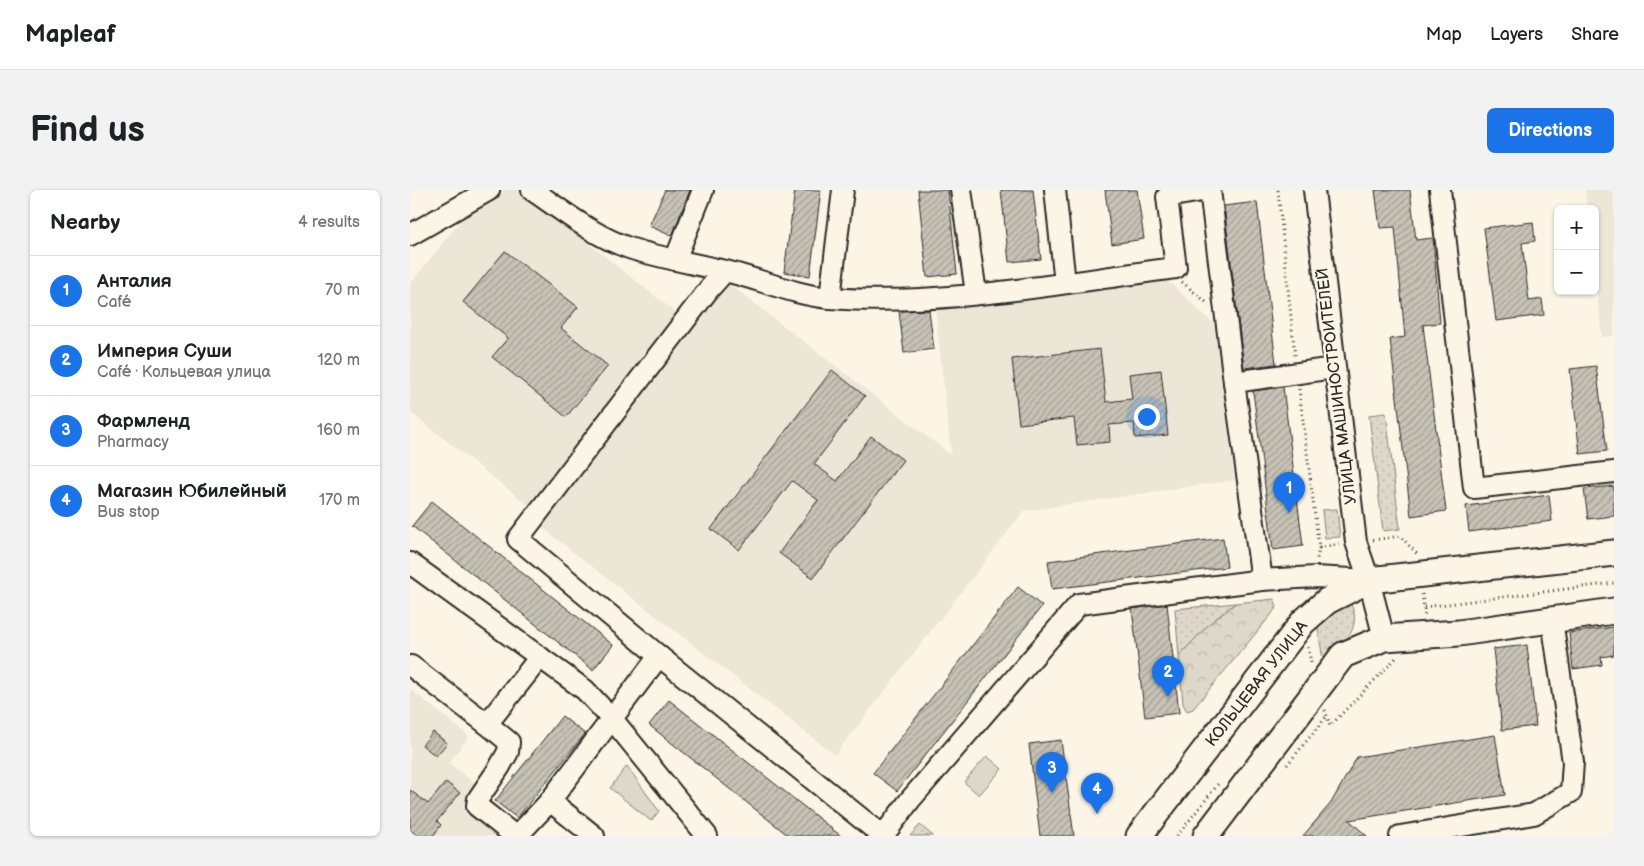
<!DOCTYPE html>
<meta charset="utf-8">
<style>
:root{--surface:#fff;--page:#f2f2f2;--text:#202124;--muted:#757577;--line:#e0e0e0;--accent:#1a73e8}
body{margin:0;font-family:"Balsamiq Sans",sans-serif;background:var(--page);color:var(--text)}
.controls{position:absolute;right:15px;top:15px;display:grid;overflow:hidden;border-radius:8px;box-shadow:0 1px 4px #0004}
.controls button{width:45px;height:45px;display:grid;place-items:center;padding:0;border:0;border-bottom:1px solid var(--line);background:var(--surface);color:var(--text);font:25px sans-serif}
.you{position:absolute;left:736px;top:226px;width:18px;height:18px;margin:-12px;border:4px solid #fff;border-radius:50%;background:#1a73e8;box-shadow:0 0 0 8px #1a73e833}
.badge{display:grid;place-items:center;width:32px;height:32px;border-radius:50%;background:var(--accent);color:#fff;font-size:16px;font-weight:700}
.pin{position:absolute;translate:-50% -41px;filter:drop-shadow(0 1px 2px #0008)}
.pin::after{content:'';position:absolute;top:26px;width:18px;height:15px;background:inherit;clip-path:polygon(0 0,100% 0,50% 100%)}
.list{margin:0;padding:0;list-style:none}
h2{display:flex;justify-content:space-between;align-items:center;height:65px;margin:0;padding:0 20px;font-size:21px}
h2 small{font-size:16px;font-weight:400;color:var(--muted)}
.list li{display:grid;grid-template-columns:32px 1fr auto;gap:15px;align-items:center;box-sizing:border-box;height:70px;padding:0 20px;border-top:1px solid var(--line)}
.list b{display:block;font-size:19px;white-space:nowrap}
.list p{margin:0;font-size:16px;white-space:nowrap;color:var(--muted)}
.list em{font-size:16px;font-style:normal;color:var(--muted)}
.map{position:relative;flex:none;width:1204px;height:646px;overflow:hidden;border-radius:8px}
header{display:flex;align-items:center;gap:30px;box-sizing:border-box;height:70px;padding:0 25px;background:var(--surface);border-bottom:1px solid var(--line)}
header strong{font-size:24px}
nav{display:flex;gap:28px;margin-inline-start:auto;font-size:18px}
.intro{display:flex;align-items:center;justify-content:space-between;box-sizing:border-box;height:120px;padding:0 30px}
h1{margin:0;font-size:35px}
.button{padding:12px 22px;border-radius:8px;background:var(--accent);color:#fff;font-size:18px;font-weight:700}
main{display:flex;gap:30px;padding:0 30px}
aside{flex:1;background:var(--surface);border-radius:8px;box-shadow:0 1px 4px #0004}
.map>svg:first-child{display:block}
</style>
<header>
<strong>Mapleaf</strong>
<nav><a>Map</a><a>Layers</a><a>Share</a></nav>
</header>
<div class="intro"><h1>Find us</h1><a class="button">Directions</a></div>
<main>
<aside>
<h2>Nearby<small>4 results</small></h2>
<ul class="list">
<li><span class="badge">1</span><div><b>Анталия</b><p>Café</p></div><em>70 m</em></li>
<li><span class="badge">2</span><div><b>Империя Суши</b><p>Café · Кольцевая улица</p></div><em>120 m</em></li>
<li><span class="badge">3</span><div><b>Фармленд</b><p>Pharmacy</p></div><em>160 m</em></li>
<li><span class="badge">4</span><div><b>Магазин Юбилейный</b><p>Bus stop</p></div><em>170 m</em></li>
</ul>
</aside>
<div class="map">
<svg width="1204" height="646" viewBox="0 0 1204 646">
<defs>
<pattern id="grass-dots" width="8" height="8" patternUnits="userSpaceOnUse" patternTransform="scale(1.25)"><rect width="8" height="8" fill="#ded8ca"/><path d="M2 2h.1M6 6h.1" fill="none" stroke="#bfbaae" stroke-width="1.8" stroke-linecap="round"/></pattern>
<pattern id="forest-crowns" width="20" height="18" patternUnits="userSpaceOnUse" patternTransform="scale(1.25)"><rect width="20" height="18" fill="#ded8ca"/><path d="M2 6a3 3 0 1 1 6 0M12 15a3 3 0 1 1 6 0" fill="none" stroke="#bfbaae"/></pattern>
<pattern id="building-hatch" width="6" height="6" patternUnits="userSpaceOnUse" patternTransform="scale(1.25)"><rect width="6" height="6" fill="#c8c3b7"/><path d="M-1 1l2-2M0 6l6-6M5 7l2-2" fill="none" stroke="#a39f95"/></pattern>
</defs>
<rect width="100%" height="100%" fill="#fcf5e5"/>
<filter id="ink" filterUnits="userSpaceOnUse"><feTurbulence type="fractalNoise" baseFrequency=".02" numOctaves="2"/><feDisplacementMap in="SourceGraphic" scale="10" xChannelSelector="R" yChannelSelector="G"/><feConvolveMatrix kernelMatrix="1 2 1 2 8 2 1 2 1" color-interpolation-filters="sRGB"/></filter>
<g filter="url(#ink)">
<g fill="#ece6d7">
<path d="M 75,0 L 111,0 L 274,129 L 123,319 L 0,222 L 0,94 Z"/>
<path d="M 1175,0 L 1204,0 L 1204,146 L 1192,147 L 1185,87 L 1185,19 L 1177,19 Z"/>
<path d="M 753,86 L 804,134 L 825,290 L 614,321 L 425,565 L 126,333 L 314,90 L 541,265 L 525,115 Z"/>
<path d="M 0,499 L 59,546 L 39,573 L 69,597 L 53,618 L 89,646 L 0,646 Z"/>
</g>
<g fill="url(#grass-dots)" stroke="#84827a">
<path d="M 976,223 L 990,339 L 973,341 L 959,225 Z"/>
<path d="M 927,319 L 930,347 L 915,348 L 912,320 Z"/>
<path d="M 826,413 L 799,434 L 769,466 L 765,419 Z"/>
<path d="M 940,413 C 955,437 929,460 914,476 L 907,433 L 920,420 Z"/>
<path d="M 510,635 L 523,646 L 500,646 Z"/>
</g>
<path fill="url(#forest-crowns)" stroke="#84827a" d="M 864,409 L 867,416 L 861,425 L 783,519 L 777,521 L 773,514 L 769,466 L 799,434 L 826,413 Z"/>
<g fill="#ded8ca" stroke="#84827a">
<path d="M 577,566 L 592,579 L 569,605 L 554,592 Z"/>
<path d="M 217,576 L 249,621 L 241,631 L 200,598 Z"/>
</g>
<g fill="url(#building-hatch)" stroke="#2b2b2b">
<path d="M 255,0 L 280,0 L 262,46 L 239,36 Z"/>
<path d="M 385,0 L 411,0 L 400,86 L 374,82 Z"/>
<path d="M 508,0 L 538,0 L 547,84 L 517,87 Z"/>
<path d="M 591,0 L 623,0 L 631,69 L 599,72 Z"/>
<path d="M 695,0 L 727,0 L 734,49 L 702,54 Z"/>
<path d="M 965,0 L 1000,0 L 1006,50 L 1023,48 L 1030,133 L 1013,135 L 1036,321 L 1001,326 L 980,149 L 995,147 L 985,37 L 970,38 Z"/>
<path d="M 847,12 L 866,174 L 834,178 L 814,16 Z"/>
<path d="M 1123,32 L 1125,51 L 1112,53 L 1119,111 L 1132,109 L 1134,125 L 1086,131 L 1074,38 Z"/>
<path d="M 95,61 L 168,117 L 151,138 L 198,176 L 156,227 L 82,167 L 98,148 L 53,112 Z"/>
<path d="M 519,120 L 524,159 L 494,163 L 489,121 Z"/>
<path d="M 690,159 L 696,212 L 722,209 L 719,184 L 751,180 L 758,245 L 725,248 L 724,233 L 699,235 L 700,252 L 667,255 L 664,228 L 609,234 L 602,169 Z"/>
<path d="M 1186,176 L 1197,261 L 1170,264 L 1160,179 Z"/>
<path d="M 422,180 L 455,206 L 404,274 L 427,291 L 461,246 L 493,270 L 403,388 L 369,363 L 408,310 L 382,291 L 329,360 L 301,339 Z"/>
<path d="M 873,197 L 893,356 L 863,360 L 843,201 Z"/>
<path d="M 1204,296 L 1204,326 L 1178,329 L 1174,299 Z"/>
<path d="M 1139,305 L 1142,331 L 1059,342 L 1056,316 Z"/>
<path d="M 22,311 L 203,455 L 183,480 L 2,336 Z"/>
<path d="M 813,348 L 817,377 L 642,399 L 638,371 Z"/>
<path d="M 608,397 L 632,416 L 487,601 L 463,583 Z"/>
<path d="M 757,414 L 769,523 L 735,527 L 722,419 Z"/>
<path d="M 1204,437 L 1204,465 L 1191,467 L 1192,475 L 1163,479 L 1159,443 Z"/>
<path d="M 1117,455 L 1126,536 L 1092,540 L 1083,459 Z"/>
<path d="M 259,510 L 431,646 L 379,646 L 239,535 Z"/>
<path d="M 152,526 L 175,544 L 107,628 L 85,611 Z"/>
<path d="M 23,542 L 37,553 L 26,566 L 12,555 Z"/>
<path d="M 1085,545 L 1095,605 L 939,630 L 957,646 L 893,646 L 921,613 L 947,567 Z"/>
<path d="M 651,550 L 664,646 L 630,646 L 619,554 Z"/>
<path d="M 36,592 L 50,603 L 27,631 L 31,635 L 23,646 L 8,646 L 0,640 L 0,600 L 18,614 Z"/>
</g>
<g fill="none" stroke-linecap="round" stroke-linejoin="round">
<defs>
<g id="minor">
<path d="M 122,0 C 153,21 184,46 219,58 C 250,68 283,73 315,81 C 350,89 384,105 420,108 C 531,117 656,92 766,78 L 757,7 L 798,0"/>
<path d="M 551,0 L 566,103"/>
<path d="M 645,0 L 655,93"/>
<path d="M 800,0 L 824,192 L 924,178"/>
<path d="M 904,0 L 946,352 L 959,390 L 974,448"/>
<path d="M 1030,0 L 1064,298 L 1204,282"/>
<path d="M 0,45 L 79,0"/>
<path d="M 265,70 L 293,0"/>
<path d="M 420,108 L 433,0"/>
<path d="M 824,192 L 852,390"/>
<path d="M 0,373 L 175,500 L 203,530 L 297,646"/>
<path d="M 249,466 L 473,646"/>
<path d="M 1,476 L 77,534"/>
<path d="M 105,646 L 67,616 L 68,609 L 89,578 L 98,562 L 99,552 L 77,534 L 130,467"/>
<path d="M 107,646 L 140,611"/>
<path d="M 184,646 L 140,611 L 249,466 L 108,349 L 299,99 L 315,81"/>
<path d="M 473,646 L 500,610 L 669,414 L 852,390 L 905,387 L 959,390"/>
<path d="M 990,646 L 1124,624 L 1161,602 L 1163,572 L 1142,430"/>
</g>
<g id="major">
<path d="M 729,646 L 893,432 L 917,411 L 959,390 L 1204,363"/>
<path d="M 796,646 L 933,465 L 974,448 L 1049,443 L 1204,421"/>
</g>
</defs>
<use href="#minor" stroke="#2b2b2b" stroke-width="24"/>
<use href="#major" stroke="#2b2b2b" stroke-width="29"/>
<g stroke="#2b2b2b" stroke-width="3" stroke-dasharray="1 4" stroke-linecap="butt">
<path d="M 868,0 L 885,166"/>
<path d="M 772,92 L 796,112"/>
<path d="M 889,199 L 909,358 L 907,369"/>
<path d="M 963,350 L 990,346 L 1008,365"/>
<path d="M 909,358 L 929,354"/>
<path d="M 1012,404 L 1015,427"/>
<path d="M 1014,417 L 1204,393"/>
<path d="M 898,457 L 901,473"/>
<path d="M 915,520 L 920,536 L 986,468"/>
<path d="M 877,575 L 917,526"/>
<path d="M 767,646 L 809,593"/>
</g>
<use href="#minor" stroke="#fcf5e5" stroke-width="20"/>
<use href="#major" stroke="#fcf5e5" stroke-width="25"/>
</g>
</g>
<g text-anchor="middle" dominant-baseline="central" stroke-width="5" stroke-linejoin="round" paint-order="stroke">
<g font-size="16" fill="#2b2b2b" stroke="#fcf5e5">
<text transform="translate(927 196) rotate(-97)">УЛИЦА МАШИНОСТРОИТЕЛЕЙ</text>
<text transform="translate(847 494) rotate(-52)">КОЛЬЦЕВАЯ УЛИЦА</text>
</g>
</g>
</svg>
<div class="controls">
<button>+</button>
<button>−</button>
</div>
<div class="you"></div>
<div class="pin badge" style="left:879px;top:323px">1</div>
<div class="pin badge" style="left:758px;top:507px">2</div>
<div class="pin badge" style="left:642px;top:603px">3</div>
<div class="pin badge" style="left:687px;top:624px">4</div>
</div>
</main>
